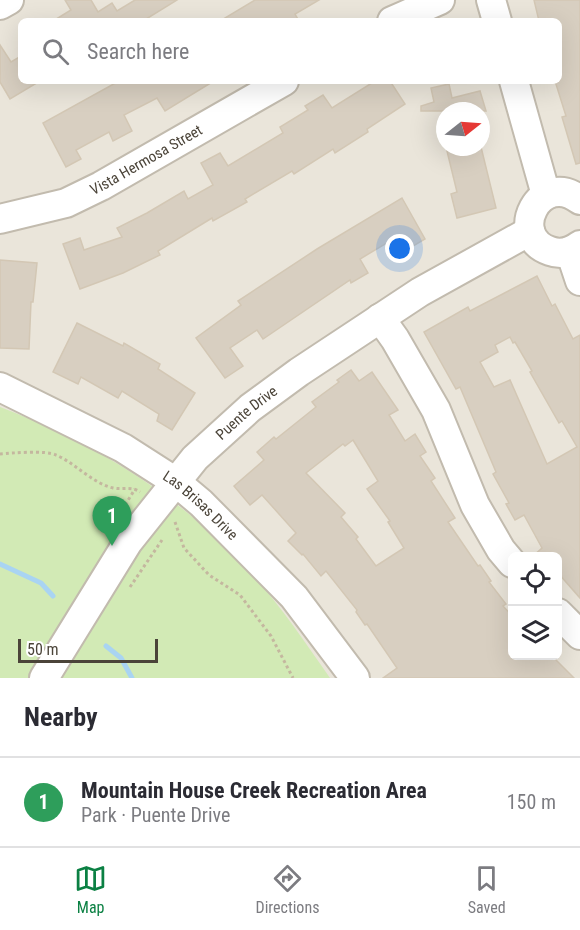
<!DOCTYPE html>
<meta charset="utf-8">
<style>
:root{--surface:#fff;--page:#f7f7f7;--text:#2b2b33;--muted:#7c7c81;--line:#e1e1e2;--accent:#0b8043}
body{margin:0;font-family:"Roboto Condensed",sans-serif;background:var(--page);color:var(--text)}
.controls{position:absolute;right:18px;bottom:18px;display:grid;overflow:hidden;border-radius:9px;box-shadow:0 6px 24px #0002}
.controls button{width:54px;height:54px;display:grid;place-items:center;padding:0;border:0;border-bottom:2px solid var(--line);background:var(--surface);color:var(--text);font:30px sans-serif}
.compass{position:absolute;left:436px;top:102px;width:54px;height:54px;border-radius:50%;background:var(--surface);box-shadow:0 6px 24px #0002;rotate:73deg}
.scale{position:absolute;left:18px;bottom:15px;width:140px;box-sizing:border-box;padding-left:6px;border:3px solid #4b4439;border-top:0;font-size:16px;line-height:21px;white-space:nowrap;color:#4b4439;-webkit-text-stroke:4px #fff;paint-order:stroke}
.you{position:absolute;left:400px;top:249px;width:21px;height:21px;margin:-15px;border:4px solid #fff;border-radius:50%;background:#1a73e8;box-shadow:0 0 0 9px #1a73e833}
.badge{display:grid;place-items:center;width:39px;height:39px;border-radius:50%;background:var(--accent);color:#fff;font-size:20px;font-weight:700}
.pin{position:absolute;translate:-50% -50px;filter:drop-shadow(0 2px 3px #0008)}
.pin::after{content:'';position:absolute;top:32px;width:21px;height:18px;background:inherit;clip-path:polygon(0 0,100% 0,50% 100%)}
.list{margin:0;padding:0;list-style:none}
h2{display:flex;justify-content:space-between;align-items:center;height:78px;margin:0;padding:0 24px;font-size:26px}
h2 small{font-size:20px;font-weight:400;color:var(--muted)}
.list li{display:grid;grid-template-columns:39px 1fr auto;gap:18px;align-items:center;box-sizing:border-box;height:90px;padding:0 24px;border-top:2px solid var(--line)}
.list b{display:block;font-size:22px;white-space:nowrap}
.list p{margin:0;font-size:20px;white-space:nowrap;color:var(--muted)}
.list em{font-size:20px;font-style:normal;color:var(--muted)}
.icon{flex:none;width:33px;height:33px;fill:none;stroke:currentColor;stroke-width:2;stroke-linecap:round;stroke-linejoin:round}
.map{position:relative;flex:none;width:580px;height:678px;overflow:hidden}
.search{position:absolute;background:var(--surface);box-shadow:0 6px 24px #0002;left:18px;right:18px;top:18px;height:66px;display:flex;align-items:center;gap:15px;box-sizing:border-box;padding:0 21px;border-radius:9px;color:var(--muted);font-size:22px}
.sheet{height:168px;background:var(--surface)}
nav{display:flex;justify-content:space-around;align-items:center;box-sizing:border-box;height:84px;border-top:2px solid var(--line);background:var(--surface);font-size:16px;color:var(--muted)}
nav a{display:grid;justify-items:center;gap:3px}
nav .on{color:var(--accent)}
.map>svg:first-child{display:block}
</style>
<div class="map">
<svg width="580" height="678" viewBox="0 0 580 678">
<rect width="100%" height="100%" fill="#f6f3ec"/>
<path fill="#eae5da" fill-rule="evenodd" d="M 0,0 L 580,0 L 580,678 L 0,678 ZM 21,21 L 559,21 L 559,81 L 21,81 ZM 445,111 L 481,111 L 481,147 L 445,147 ZM 512,556 L 558,556 L 558,656 L 512,656 Z"/>
<path fill="#d2eab5" d="M 0,407 C 94,442 182,497 250,572 C 280,605 305,642 330,678 L 0,678 Z"/>
<g fill="none" stroke-linecap="round" stroke-linejoin="round">
<g stroke="#a9d4f2" stroke-width="5">
<path d="M 0,564 L 41,583 L 53,596"/>
<path d="M 106,646 L 121,658 L 132,678"/>
</g>
</g>
<g fill="#d8cfc1" stroke="#d3c7b4" stroke-width="1.5" fill-rule="evenodd">
<path d="M 65,0 L 91,0 L 98,12 L 112,3 L 117,11 L 135,0 L 177,0 L 143,21 L 53,21 L 71,10 Z"/>
<path d="M 255,0 L 319,0 L 295,14 L 299,21 L 220,21 Z"/>
<path d="M 534,0 L 580,0 L 580,163 L 576,164 L 562,117 L 566,116 L 555,81 L 559,81 L 559,21 L 539,21 Z"/>
<path d="M 0,45 L 11,62 L 21,56 L 21,81 L 40,81 L 10,99 L 0,82 Z"/>
<path d="M 119,81 L 214,81 L 165,111 L 157,98 L 124,115 L 132,131 L 113,141 L 109,132 L 76,150 L 81,159 L 66,167 L 43,123 Z"/>
<path d="M 375,81 L 390,81 L 405,104 L 367,129 L 368,132 L 335,153 L 333,149 L 294,174 L 292,171 L 245,199 L 247,202 L 213,221 L 212,218 L 158,251 L 160,255 L 123,273 L 80,289 L 63,244 L 80,238 L 84,250 L 122,237 L 117,228 L 147,213 L 184,191 L 188,199 L 213,185 L 201,163 L 220,153 L 228,166 L 283,133 L 280,127 L 308,110 L 305,106 L 323,95 L 332,108 Z"/>
<path d="M 449,84 L 452,98 L 480,91 L 486,111 L 421,111 L 421,106 L 434,102 L 431,88 Z"/>
<path d="M 446,147 L 481,147 L 496,208 L 457,218 L 451,194 L 457,192 Z"/>
<path d="M 402,198 L 425,239 L 403,252 L 395,238 L 360,259 L 368,273 L 351,283 L 350,280 L 263,339 L 257,330 L 230,348 L 243,366 L 225,378 L 196,338 L 241,305 L 238,301 L 317,249 Z"/>
<path d="M 0,260 L 37,263 L 33,302 L 31,302 L 29,349 L 0,348 Z"/>
<path d="M 537,276 L 552,306 L 555,304 L 573,339 L 580,335 L 580,598 L 558,573 L 558,556 L 533,556 L 542,548 L 524,515 L 515,520 L 506,504 L 509,503 L 493,474 L 496,472 L 460,387 L 456,389 L 424,332 L 468,307 L 470,311 ZM 510,337 L 513,343 L 515,342 L 532,371 L 530,372 L 559,423 L 562,421 L 577,447 L 547,464 L 510,380 L 494,387 L 480,362 L 498,352 L 495,345 Z"/>
<path d="M 77,323 L 123,346 L 124,343 L 160,364 L 158,369 L 195,393 L 172,430 L 157,421 L 159,414 L 122,391 L 118,398 L 81,377 L 78,384 L 53,372 Z"/>
<path d="M 351,370 L 359,381 L 372,372 L 398,410 L 389,415 L 405,441 L 415,434 L 426,452 L 420,456 L 435,478 L 431,481 L 455,518 L 448,522 L 478,566 L 480,565 L 491,581 L 489,582 L 506,604 L 503,606 L 513,617 L 513,656 L 552,656 L 574,678 L 383,678 L 397,668 L 367,624 L 365,625 L 356,612 L 357,610 L 326,571 L 321,576 L 303,554 L 302,555 L 288,541 L 296,533 L 262,495 L 250,505 L 234,486 L 264,460 L 257,452 L 274,437 L 276,439 L 316,407 L 312,402 L 339,382 L 337,380 ZM 353,440 L 378,481 L 367,489 L 390,521 L 388,522 L 404,548 L 376,566 L 356,539 L 358,537 L 341,517 L 345,513 L 306,473 L 343,444 L 345,446 Z"/>
</g>
<g fill="none" stroke-linecap="round" stroke-linejoin="round">
<defs>
<g id="minor">
<path d="M 491,0 L 497,21"/>
<path d="M 0,5 L 9,0"/>
<path d="M 392,21 L 440,0"/>
<path d="M 514,81 L 546,195"/>
<path d="M 580,200 C 540,169 506,236 550,251 C 561,255 571,252 580,245"/>
<path id="s1" d="M 0,219 L 66,203 L 101,186 L 284,81"/>
<path d="M 570,251 L 580,281"/>
<path d="M 380,318 L 395,339 L 436,410 L 475,505 L 501,550 L 512,563"/>
<path id="s2" d="M 0,387 L 123,448 L 176,482 L 201,503 L 294,597 L 355,678"/>
<path d="M 558,613 L 580,635"/>
<path id="s3" d="M 44,678 L 128,542 L 195,458 L 250,408 L 299,372 L 420,292 L 530,231"/>
</g>
</defs>
<use href="#minor" stroke="#c2bbae" stroke-width="32"/>
<g stroke="#c4b79f" stroke-width="3" stroke-dasharray="3 3" stroke-linecap="butt">
<path d="M 0,454 C 12,453 46,450 56,455 C 75,463 92,483 113,488 C 123,490 132,486 140,492"/>
<path d="M 122,510 L 135,489"/>
<path d="M 175,522 L 184,548 L 209,575 L 240,595 L 271,636 L 293,678"/>
<path d="M 130,587 L 162,540"/>
</g>
<use href="#minor" stroke="#fff" stroke-width="28"/>
</g>
<g text-anchor="middle" dominant-baseline="central" stroke-width="6" stroke-linejoin="round" paint-order="stroke">
<g font-size="15" fill="#4b4439" stroke="#fff">
<text stroke="none"><textPath href="#s1" startOffset="159">Vista Hermosa Street</textPath></text>
<text stroke="none"><textPath href="#s3" startOffset="336">Puente Drive</textPath></text>
<text stroke="none"><textPath href="#s2" startOffset="234">Las Brisas Drive</textPath></text>
</g>
</g>
</svg>
<div class="controls">
<button><svg class="icon" aria-label="locate" viewBox="0 0 24 24"><circle cx="12" cy="12" r="6"/><path d="M12 2v4M12 18v4M2 12h4M18 12h4"/></svg></button>
<button><svg class="icon" aria-label="layers" viewBox="0 0 24 24"><path d="M12 4l9 5-9 5-9-5zM3 14l9 5 9-5"/></svg></button>
</div>
<svg class="compass" viewBox="-18 -18 36 36"><path d="M0-13l5 13h-10z" fill="#e53935"/><path d="M0 13l5-13h-10z" fill="#7c7c81"/></svg>
<div class="scale">50 m</div>
<div class="you"></div>
<div class="pin badge" style="left:112px;top:546px;background:#2e9e5b">1</div>
<div class="search"><svg class="icon" aria-label="search" viewBox="0 0 24 24"><circle cx="10" cy="10" r="6"/><path d="M15 15l6 6"/></svg>Search here</div>
</div>
<section class="sheet">
<h2>Nearby<small></small></h2>
<ul class="list">
<li><span class="badge" style="background:#2e9e5b">1</span><div><b>Mountain House Creek Recreation Area</b><p>Park · Puente Drive</p></div><em>150 m</em></li>
</ul>
</section>
<nav>
<a class="on"><svg class="icon" aria-label="map" viewBox="0 0 24 24"><path d="M3 6l6-2 6 2 6-2v14l-6 2-6-2-6 2zM9 4v14M15 6v14"/></svg>Map</a>
<a><svg class="icon" aria-label="directions" viewBox="0 0 24 24"><path d="M12 3l9 9-9 9-9-9zM9 14v-3h6M13 9l2 2-2 2"/></svg>Directions</a>
<a><svg class="icon" aria-label="saved" viewBox="0 0 24 24"><path d="M7 4h10v16l-5-4-5 4z"/></svg>Saved</a>
</nav>
